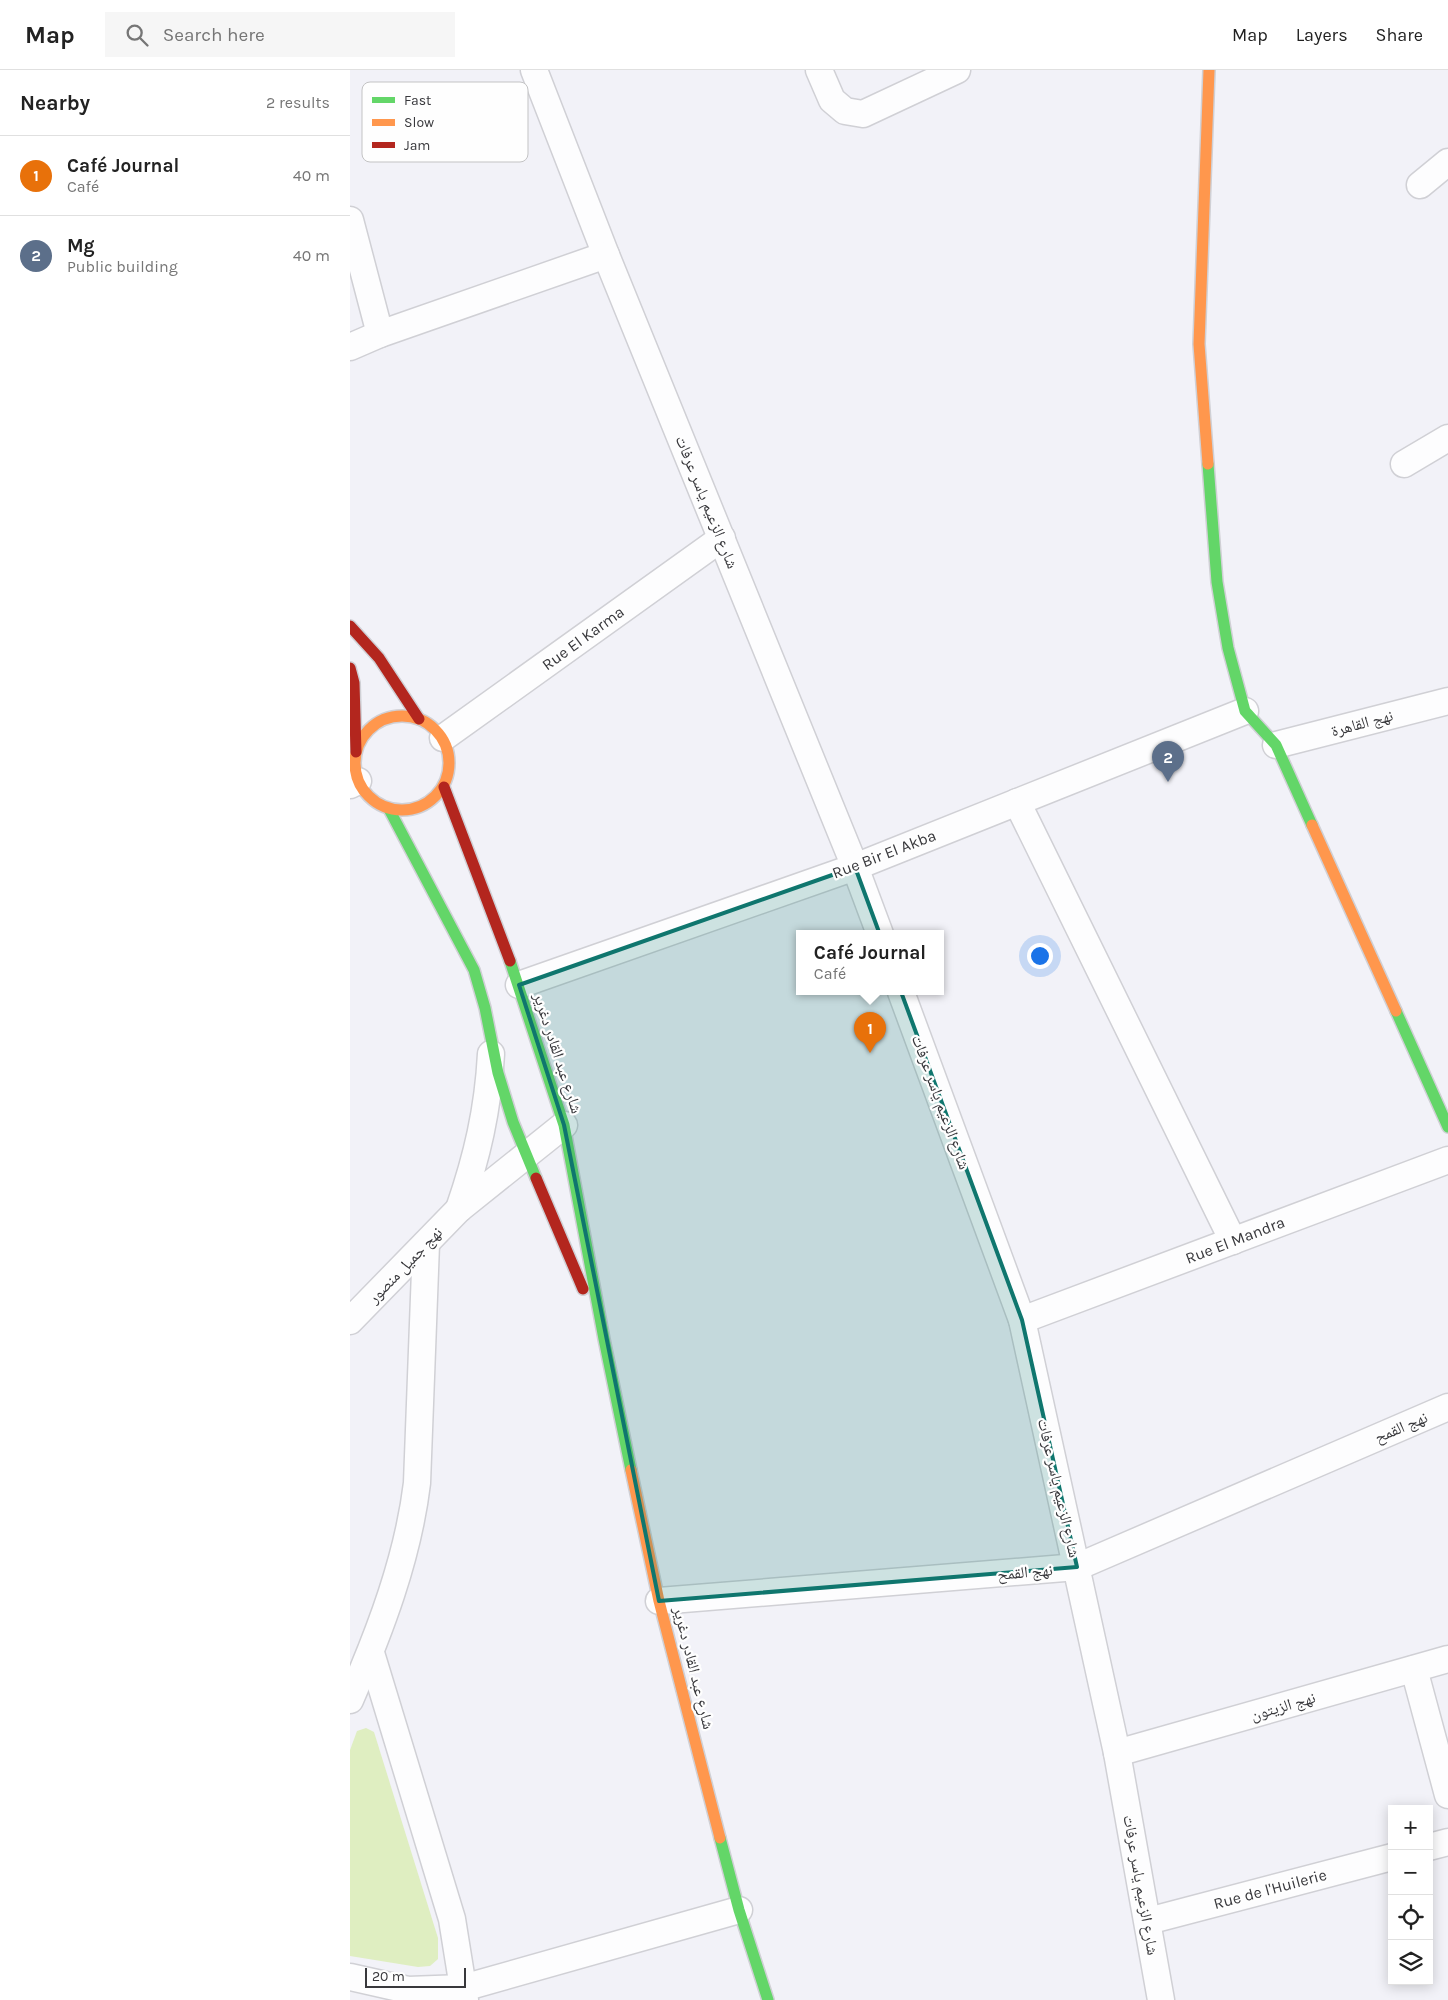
<!DOCTYPE html>
<meta charset="utf-8">
<style>
:root{--surface:#fff;--page:#f6f6f6;--text:#222;--muted:#767676;--line:#e0e0e0;--accent:#0f766e}
body{margin:0;font-family:Karla,"Noto Naskh Arabic",sans-serif;background:var(--page);color:var(--text)}
.controls{position:absolute;right:15px;bottom:15px;display:grid;overflow:hidden;border-radius:0px;box-shadow:0 2px 12px #0003}
.controls button{width:45px;height:45px;display:grid;place-items:center;padding:0;border:0;border-bottom:1px solid var(--line);background:var(--surface);color:var(--text);font:25px sans-serif}
.scale{position:absolute;left:15px;bottom:12px;width:101px;box-sizing:border-box;padding-left:5px;border:2px solid #38383c;border-top:0;font-size:14px;line-height:18px;white-space:nowrap;color:#38383c;-webkit-text-stroke:4px #fefefe;paint-order:stroke}
.you{position:absolute;left:689px;top:885px;width:18px;height:18px;margin:-12px;border:4px solid #fff;border-radius:50%;background:#1a73e8;box-shadow:0 0 0 8px #1a73e833}
.badge{display:grid;place-items:center;width:32px;height:32px;border-radius:50%;background:var(--accent);color:#fff;font-size:16px;font-weight:700}
.pin{position:absolute;translate:-50% -41px;filter:drop-shadow(0 1px 2px #0008)}
.pin::after{content:'';position:absolute;top:26px;width:18px;height:15px;background:inherit;clip-path:polygon(0 0,100% 0,50% 100%)}
.popup{position:absolute;left:446px;top:860px;width:148px;height:65px;box-sizing:border-box;display:grid;place-content:center;border-radius:0px;background:var(--surface);filter:drop-shadow(0 1px 4px #0005);font-size:16px;white-space:nowrap;color:var(--muted)}
.popup b{font-size:19px;color:var(--text)}
.popup::after{content:'';position:absolute;left:50%;top:100%;margin-left:-10px;border:10px solid transparent;border-top-color:var(--surface)}
.list{margin:0;padding:0;list-style:none}
h2{display:flex;justify-content:space-between;align-items:center;height:65px;margin:0;padding:0 20px;font-size:21px}
h2 small{font-size:16px;font-weight:400;color:var(--muted)}
.list li{display:grid;grid-template-columns:32px 1fr auto;gap:15px;align-items:center;box-sizing:border-box;height:80px;padding:0 20px;border-top:1px solid var(--line)}
.list b{display:block;font-size:19px;white-space:nowrap}
.list p{margin:0;font-size:16px;white-space:nowrap;color:var(--muted)}
.list em{font-size:16px;font-style:normal;color:var(--muted)}
.icon{flex:none;width:28px;height:28px;fill:none;stroke:currentColor;stroke-width:2;stroke-linecap:round;stroke-linejoin:round}
.map{position:relative;flex:none;width:1098px;height:1930px;overflow:hidden}
header{display:flex;align-items:center;gap:30px;box-sizing:border-box;height:70px;padding:0 25px;background:var(--surface);border-bottom:1px solid var(--line)}
header strong{font-size:24px}
nav{display:flex;gap:28px;margin-inline-start:auto;font-size:18px}
.search{width:350px;height:45px;background:var(--page);display:flex;align-items:center;gap:12px;box-sizing:border-box;padding:0 18px;border-radius:0px;color:var(--muted);font-size:19px}
main{display:flex}
aside{flex:1;background:var(--surface)}
.map>svg:first-child{display:block}
</style>
<header>
<strong>Map</strong>
<div class="search"><svg class="icon" aria-label="search" viewBox="0 0 24 24"><circle cx="10" cy="10" r="6"/><path d="M15 15l6 6"/></svg>Search here</div>
<nav><a>Map</a><a>Layers</a><a>Share</a></nav>
</header>
<main>
<aside>
<h2>Nearby<small>2 results</small></h2>
<ul class="list">
<li><span class="badge" style="background:#e8710a">1</span><div><b>Café Journal</b><p>Café</p></div><em>40 m</em></li>
<li><span class="badge" style="background:#5c6f8a">2</span><div><b>Mg</b><p>Public building</p></div><em>40 m</em></li>
</ul>
</aside>
<div class="map">
<svg width="1098" height="1930" viewBox="0 0 1098 1930">
<rect width="100%" height="100%" fill="#f2f2f8"/>
<path fill="#dfeec1" d="M 16,1658 L 24,1662 L 88,1868 L 88,1889 L 80,1896 L 68,1897 L 0,1886 L 0,1680 L 7,1661 Z"/>
<g fill="none" stroke-linecap="round" stroke-linejoin="round">
<defs>
<g id="street">
<path d="M 184,0 L 256,185 L 505,797 L 530,864"/>
<path d="M 469,0 L 482,30 L 495,41 L 513,44 L 607,0"/>
<path d="M 1070,115 L 1098,92"/>
<path d="M 0,150 L 30,264"/>
<path d="M 0,277 L 30,264 L 256,185"/>
<path d="M 1054,394 L 1098,368"/>
<path d="M 93,668 L 372,468"/>
<path d="M 926,675 L 1098,631"/>
<path d="M 0,715 L 8,711"/>
<path d="M 667,732 L 883,1171"/>
<path d="M 169,915 L 505,797 L 895,641"/>
<path d="M 551,922 L 672,1250 L 767,1683 L 811,1930"/>
<path d="M 109,1139 C 127,1087 138,1040 141,984"/>
<path d="M 672,1250 L 1098,1090"/>
<path d="M 0,1251 L 109,1139 L 214,1055"/>
<path d="M 309,1531 L 727,1497 L 1098,1337"/>
<path d="M 21,1583 L 102,1849 L 115,1930"/>
<path d="M 1064,1599 L 1098,1725"/>
<path d="M 0,1630 C 30,1561 58,1488 67,1413 L 76,1174"/>
<path d="M 767,1683 L 1098,1589"/>
<path d="M 1079,1777 L 1098,1772"/>
<path d="M 798,1851 L 1042,1787"/>
<path d="M 0,1907 L 58,1920 L 113,1918 L 389,1840"/>
</g>
<g id="fast">
<path d="M 858,394 L 867,512 L 878,578 L 895,641 L 926,675 L 962,755"/>
<path d="M 39,739 L 124,900 L 135,938 L 148,1003 L 163,1052 L 186,1108"/>
<path d="M 160,891 L 214,1055 L 254,1269 L 281,1400"/>
<path d="M 1046,941 L 1098,1057"/>
<path d="M 370,1768 L 389,1840 L 418,1930"/>
</g>
<g id="slow">
<path d="M 858,394 L 849,274 L 859,0"/>
<circle cx="52" cy="693" r="47"/>
<path d="M 962,755 L 1046,941"/>
<path d="M 281,1400 L 309,1531 L 370,1768"/>
</g>
<g id="jam">
<path d="M 0,556 L 29,588 L 69,649"/>
<path d="M 0,598 L 4,613 L 6,682"/>
<path d="M 94,717 L 160,891"/>
<path d="M 186,1108 L 233,1219"/>
</g>
</defs>
<use href="#street" stroke="#d0d0d5" stroke-width="29"/>
<use href="#fast" stroke="#d0d0d5" stroke-width="14"/>
<use href="#slow" stroke="#d0d0d5" stroke-width="14"/>
<use href="#jam" stroke="#d0d0d5" stroke-width="14"/>
<use href="#street" stroke="#fdfdfe" stroke-width="26"/>
<use href="#fast" stroke="#63d668" stroke-width="11"/>
<use href="#slow" stroke="#ff974d" stroke-width="11"/>
<use href="#jam" stroke="#b3261e" stroke-width="11"/>
</g>
<path fill="#0f766e" fill-opacity="0.2" stroke="#0f766e" stroke-width="4" stroke-linejoin="round" d="M 505,797 L 672,1250 L 727,1497 L 309,1531 L 214,1055 L 169,915 Z"/>
<g text-anchor="middle" dominant-baseline="central" stroke-width="4.5" stroke-linejoin="round" paint-order="stroke">
<g font-size="16" fill="#38383c" stroke="#fefefe">
<text transform="translate(357 432) rotate(68)">شارع الزعيم ياسر عرفات</text>
<text transform="translate(233 568) rotate(-36)">Rue El Karma</text>
<text transform="translate(1012 653) rotate(-15)">نهج القاهرة</text>
<text transform="translate(534 784) rotate(-21)">Rue Bir El Akba</text>
<text transform="translate(208 983) rotate(72)">شارع عبد القادر دغرير</text>
<text transform="translate(591 1032) rotate(70)">شارع الزعيم ياسر عرفات</text>
<text transform="translate(885 1170) rotate(-21)">Rue El Mandra</text>
<text transform="translate(55 1195) rotate(-46)">نهج جميل منصور</text>
<text transform="translate(1051 1357) rotate(-23)">نهج القمح</text>
<text transform="translate(709 1418) rotate(77)">شارع الزعيم ياسر عرفات</text>
<text transform="translate(675 1502) rotate(-5)">نهج القمح</text>
<text transform="translate(344 1598) rotate(76)">شارع عبد القادر دغرير</text>
<text transform="translate(933 1636) rotate(-16)">نهج الزيتون</text>
<text transform="translate(791 1815) rotate(80)">شارع الزعيم ياسر عرفات</text>
<text transform="translate(920 1819) rotate(-15)">Rue de l'Huilerie</text>
</g>
</g>
<rect x="12" y="12" width="166" height="80" rx="8" fill="#fefefe" stroke="#c3c3c4" stroke-width="1"/>
<rect x="22" y="27" width="23" height="6" fill="#63d668"/>
<rect x="22" y="49" width="23" height="7" fill="#ff974d"/>
<rect x="22" y="72" width="23" height="6" fill="#b3261e"/>
<g font-size="14" fill="#38383c">
<text x="54" y="35">Fast</text>
<text x="54" y="57">Slow</text>
<text x="54" y="80">Jam</text>
</g>
</svg>
<div class="controls">
<button>+</button>
<button>−</button>
<button><svg class="icon" aria-label="locate" viewBox="0 0 24 24"><circle cx="12" cy="12" r="6"/><path d="M12 2v4M12 18v4M2 12h4M18 12h4"/></svg></button>
<button><svg class="icon" aria-label="layers" viewBox="0 0 24 24"><path d="M12 4l9 5-9 5-9-5zM3 14l9 5 9-5"/></svg></button>
</div>
<div class="scale">20 m</div>
<div class="you"></div>
<div class="pin badge" style="left:520px;top:983px;background:#e8710a">1</div>
<div class="popup"><b>Café Journal</b>Café</div>
<div class="pin badge" style="left:818px;top:712px;background:#5c6f8a">2</div>
</div>
</main>
